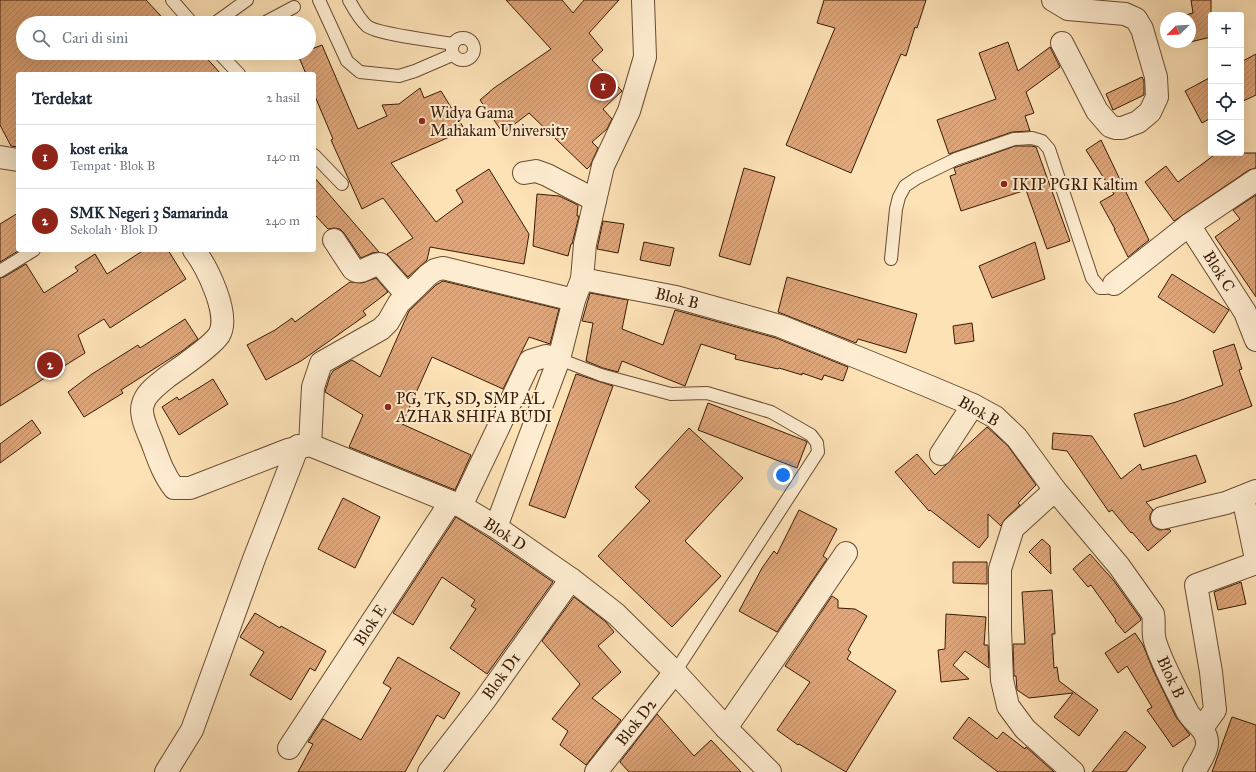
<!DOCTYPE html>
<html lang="id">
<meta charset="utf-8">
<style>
:root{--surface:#fff;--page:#f2f2f3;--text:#1f2937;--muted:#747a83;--line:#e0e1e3;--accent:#8f2418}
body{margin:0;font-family:"IM FELL Great Primer",serif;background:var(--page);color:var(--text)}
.controls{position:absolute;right:12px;top:12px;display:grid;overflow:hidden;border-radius:4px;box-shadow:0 4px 16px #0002}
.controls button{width:36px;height:36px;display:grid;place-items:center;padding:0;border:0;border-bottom:1px solid var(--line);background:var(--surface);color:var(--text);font:20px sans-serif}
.compass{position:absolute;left:1160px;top:12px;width:36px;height:36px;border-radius:50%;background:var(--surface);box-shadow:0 4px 16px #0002;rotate:246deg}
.you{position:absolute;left:783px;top:475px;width:14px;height:14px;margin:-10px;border:3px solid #fff;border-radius:50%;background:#1a73e8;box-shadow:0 0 0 6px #1a73e833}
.badge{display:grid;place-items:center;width:26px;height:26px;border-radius:50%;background:var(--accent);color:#fff;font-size:13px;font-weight:700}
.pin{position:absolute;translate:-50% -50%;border:2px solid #fff;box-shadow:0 1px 4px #0006}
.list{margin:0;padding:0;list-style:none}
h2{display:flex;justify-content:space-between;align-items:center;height:52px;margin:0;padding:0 16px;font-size:17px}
h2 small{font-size:13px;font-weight:400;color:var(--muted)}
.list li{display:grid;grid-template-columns:26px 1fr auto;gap:12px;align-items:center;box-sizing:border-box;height:64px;padding:0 16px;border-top:1px solid var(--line)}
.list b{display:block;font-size:15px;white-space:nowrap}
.list p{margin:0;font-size:13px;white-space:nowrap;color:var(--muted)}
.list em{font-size:13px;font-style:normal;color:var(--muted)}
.icon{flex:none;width:22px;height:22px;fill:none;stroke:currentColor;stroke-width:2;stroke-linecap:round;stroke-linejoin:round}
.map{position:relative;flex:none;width:1256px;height:772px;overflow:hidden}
.search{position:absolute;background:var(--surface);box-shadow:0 4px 16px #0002;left:16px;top:16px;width:300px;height:44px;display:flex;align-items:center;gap:10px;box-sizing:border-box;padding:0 14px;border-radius:22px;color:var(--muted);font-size:15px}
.panel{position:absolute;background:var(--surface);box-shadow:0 4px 16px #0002;left:16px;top:72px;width:300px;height:180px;border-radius:4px}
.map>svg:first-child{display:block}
</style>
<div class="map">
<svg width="1256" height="772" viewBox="0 0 1256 772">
<defs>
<pattern id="building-hatch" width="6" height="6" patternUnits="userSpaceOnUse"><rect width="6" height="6" fill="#dea67a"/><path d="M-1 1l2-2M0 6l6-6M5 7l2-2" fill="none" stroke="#bf8e68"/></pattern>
</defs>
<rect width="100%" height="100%" fill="#fde2b6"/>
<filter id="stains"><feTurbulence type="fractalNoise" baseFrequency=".005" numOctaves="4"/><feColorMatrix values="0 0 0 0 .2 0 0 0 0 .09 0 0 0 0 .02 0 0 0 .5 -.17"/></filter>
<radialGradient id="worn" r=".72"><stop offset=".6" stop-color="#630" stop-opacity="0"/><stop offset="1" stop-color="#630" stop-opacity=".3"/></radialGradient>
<g fill="url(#building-hatch)" stroke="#381a05">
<path d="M 0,0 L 146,0 L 160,15 L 165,23 L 23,23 L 23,53 L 202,53 L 221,74 L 18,74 L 18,147 L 11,146 L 0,125 Z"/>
<path d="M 506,0 L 562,0 L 573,13 L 584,0 L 619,0 L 589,33 L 603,50 L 592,60 L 622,91 L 603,109 L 612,119 L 607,129 L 592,142 L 598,148 L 590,166 L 587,169 L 529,113 L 503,133 L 480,100 L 494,88 L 551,49 Z"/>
<path d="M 824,0 L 926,0 L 917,28 L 915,27 L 906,56 L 901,54 L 851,173 L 786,145 L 835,28 L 817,23 Z"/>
<path d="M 1191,0 L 1211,0 L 1211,37 L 1186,43 L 1185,42 L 1190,42 L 1190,18 L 1179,18 L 1179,17 L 1193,13 Z"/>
<path d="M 1008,42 L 1018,71 L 1050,47 L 1060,67 L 1026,92 L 1034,113 L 1025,116 L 1030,131 L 1012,132 L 949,154 L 937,120 L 996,99 L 979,53 Z"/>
<path d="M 322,45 L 358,129 L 387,116 L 382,105 L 399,104 L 420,88 L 424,98 L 441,91 L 465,130 L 391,163 L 436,222 L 463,202 L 456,190 L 489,169 L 529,234 L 524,264 L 430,247 L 427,260 L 408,277 L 387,254 L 413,238 L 383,198 L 362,209 L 331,140 L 333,139 L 314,94 L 314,74 L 306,74 L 298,55 L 303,53 L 309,53 L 309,50 Z"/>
<path d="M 1256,54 L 1256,95 L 1241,102 L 1241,62 Z"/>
<path d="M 1142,77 L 1144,81 L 1144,95 L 1113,110 L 1106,94 Z"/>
<path d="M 1211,77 L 1211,118 L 1202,123 L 1185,91 Z"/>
<path d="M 1101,140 L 1149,240 L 1128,257 L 1114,229 L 1115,229 L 1100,202 L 1114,194 L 1086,150 Z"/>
<path d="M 1015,146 L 1031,146 L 1036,147 L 1070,241 L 1047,249 L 1026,190 L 961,211 L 950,176 L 956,174 L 954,168 Z"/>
<path d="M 1217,153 L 1256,153 L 1256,168 L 1249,170 L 1174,221 L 1145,182 L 1166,166 L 1178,182 Z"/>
<path d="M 744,168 L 775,177 L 750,265 L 719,256 Z"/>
<path d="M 314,177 L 379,252 L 372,253 L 361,258 L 344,233 L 340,229 L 334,228 L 328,229 L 314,214 Z"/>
<path d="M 537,194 L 559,196 L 578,205 L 577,216 L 579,216 L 572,244 L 571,244 L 568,256 L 533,246 Z"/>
<path d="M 1256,195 L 1256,297 L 1215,237 L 1240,219 L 1233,210 Z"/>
<path d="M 18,213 L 18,251 L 0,262 L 0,224 Z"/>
<path d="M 603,221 L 624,224 L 618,253 L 597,249 Z"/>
<path d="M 644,242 L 674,248 L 670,266 L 640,260 Z"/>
<path d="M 1035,242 L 1045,279 L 992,298 L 979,266 Z"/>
<path d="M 144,250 L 168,250 L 186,279 L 110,328 L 104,319 L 78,335 L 85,353 L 0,406 L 0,278 L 4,277 L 26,264 L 44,293 L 78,271 L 75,267 L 95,254 L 107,274 Z"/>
<path d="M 1172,274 L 1229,310 L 1214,333 L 1158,297 Z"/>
<path d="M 787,277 L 917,314 L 906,353 L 858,339 L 856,343 L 778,312 Z"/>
<path d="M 376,278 L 388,292 L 363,311 L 366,315 L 301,361 L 266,380 L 247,345 L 275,330 L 292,318 L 295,322 L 350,282 L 362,283 Z"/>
<path d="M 443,281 L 559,309 L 550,344 L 529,337 L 503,389 L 432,357 L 402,424 L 471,455 L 455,490 L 349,447 L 363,415 L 325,392 L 330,376 L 333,371 L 352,360 L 380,377 L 409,311 L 436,285 Z"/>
<path d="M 590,293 L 628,300 L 622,329 L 663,345 L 675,310 L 776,338 L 848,367 L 843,381 L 824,375 L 822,380 L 802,373 L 802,375 L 779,368 L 778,369 L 735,359 L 736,355 L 701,344 L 685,386 L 622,361 L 618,372 L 603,368 L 586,361 L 593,323 L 582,321 Z"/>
<path d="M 185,319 L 198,339 L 182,351 L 121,390 L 123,393 L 84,417 L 68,392 L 92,374 L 138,345 L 140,348 Z"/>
<path d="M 972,323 L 974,341 L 955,344 L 953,326 Z"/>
<path d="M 1234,344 L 1242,369 L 1239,370 L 1252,406 L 1144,447 L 1134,414 L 1176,402 L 1223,385 L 1213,351 Z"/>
<path d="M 576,374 L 613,386 L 565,518 L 529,505 Z"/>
<path d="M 213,379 L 228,404 L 179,435 L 162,407 L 177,397 L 179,400 Z"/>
<path d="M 708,403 L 806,441 L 807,442 L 797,468 L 698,430 Z"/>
<path d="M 32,420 L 41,433 L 0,463 L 0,444 Z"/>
<path d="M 987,427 L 1008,446 L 1036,485 L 1018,503 L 1020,505 L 1005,519 L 1001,526 L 988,514 L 988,537 L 979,548 L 930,510 L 929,511 L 895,472 L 917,454 L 935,475 Z"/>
<path d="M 689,428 L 743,478 L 685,541 L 721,576 L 672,627 L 598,556 L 650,501 L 635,487 Z"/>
<path d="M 1053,433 L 1092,436 L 1121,479 L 1140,464 L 1142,470 L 1196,455 L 1206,482 L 1146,502 L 1153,510 L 1150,515 L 1150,520 L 1153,526 L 1159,530 L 1169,529 L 1171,531 L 1148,551 L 1132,532 L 1131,533 L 1112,510 L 1109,512 L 1067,451 L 1052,449 Z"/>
<path d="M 343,498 L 380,517 L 355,568 L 318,549 Z"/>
<path d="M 799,510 L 837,529 L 823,556 L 827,559 L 777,632 L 739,611 L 762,568 L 774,551 L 777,554 Z"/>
<path d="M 456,517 L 489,538 L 553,582 L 487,674 L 450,648 L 476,609 L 471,606 L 475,600 L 442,577 L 413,625 L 393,613 Z"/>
<path d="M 1042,539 L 1050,546 L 1051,574 L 1029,552 Z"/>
<path d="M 1090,554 L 1114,581 L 1141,619 L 1141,620 L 1125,633 L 1115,621 L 1116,620 L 1091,585 L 1088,587 L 1073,569 Z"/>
<path d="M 953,562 L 987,562 L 987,584 L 953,583 Z"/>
<path d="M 1241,582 L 1246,604 L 1218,610 L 1214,592 Z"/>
<path d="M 1052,590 L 1055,634 L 1052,634 L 1054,668 L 1057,667 L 1059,681 L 1098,710 L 1079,736 L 1054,717 L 1073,693 L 1029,698 L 1017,690 L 1016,676 L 1014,676 L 1013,644 L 1025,644 L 1022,592 Z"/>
<path d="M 832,596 L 838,600 L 838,608 L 855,609 L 867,616 L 848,650 L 851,652 L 847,659 L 896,691 L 846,772 L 799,744 L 798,745 L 777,730 L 810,682 L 785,666 Z"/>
<path d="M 574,597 L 606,622 L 614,632 L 598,646 L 621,672 L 592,698 L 621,720 L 586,765 L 560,745 L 568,731 L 552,719 L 580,684 L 542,641 Z"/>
<path d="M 255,613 L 280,628 L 281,626 L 326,651 L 315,671 L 310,668 L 291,700 L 250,675 L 264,652 L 240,637 Z"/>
<path d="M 946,614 L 986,617 L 984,645 L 988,645 L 989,668 L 965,651 L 953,665 L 969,679 L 941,682 L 938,650 L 945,649 Z"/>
<path d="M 1135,633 L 1143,645 L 1154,672 L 1176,717 L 1190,735 L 1173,747 L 1147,710 L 1152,707 L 1127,666 L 1118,673 L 1105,653 Z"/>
<path d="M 398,657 L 460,693 L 444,719 L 437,715 L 405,772 L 298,772 L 313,744 L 308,742 L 323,719 L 361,740 L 391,688 L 383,683 Z"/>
<path d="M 657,714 L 694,756 L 711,740 L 741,772 L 629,772 L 620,762 Z"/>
<path d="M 969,717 L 997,739 L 1003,732 L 1025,749 L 1026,747 L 1054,772 L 998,772 L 953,738 Z"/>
<path d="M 1232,717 L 1256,725 L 1256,772 L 1212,772 Z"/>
<path d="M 1125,731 L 1146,747 L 1126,772 L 1092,772 Z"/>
</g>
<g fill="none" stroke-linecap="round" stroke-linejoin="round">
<defs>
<g id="service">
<path d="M 172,0 L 192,23"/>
<path d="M 319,0 L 347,61 L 360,72 L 399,76 L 415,71 L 452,55"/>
<path d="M 349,0 C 354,9 359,19 367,26 C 377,34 436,41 453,44"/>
<path d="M 215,23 L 247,0"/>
<path d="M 264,23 L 294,7"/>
<circle cx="463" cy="49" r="11"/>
<path d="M 219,53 L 239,74"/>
<path d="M 314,155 L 342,184"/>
<path d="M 891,259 L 896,209 L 899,197 L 905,186 L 917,178 L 956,159 L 1014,139 L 1032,138 L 1042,141 L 1049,149 L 1092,278 L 1100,288 L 1106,288 L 1114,284"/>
<path d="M 0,271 L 34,250"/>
<path d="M 559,359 L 601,375 L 671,394 L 707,393 L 771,412 L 811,435 L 817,443 L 818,452 L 675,672"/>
</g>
<g id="minor">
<path d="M 1053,0 L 1068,9 L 1125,14 L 1136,19 L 1142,29 L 1156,77 L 1157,97 L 1150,112 L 1138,122 L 1122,128 L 1116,128 L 1110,126 L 1097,111 L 1062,43"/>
<path d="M 0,157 L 18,160"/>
<path d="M 524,173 L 536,171 L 547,175 L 595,200"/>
<path d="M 1189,225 L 1245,312 L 1256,340"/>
<path d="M 334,240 L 353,269 C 362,276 370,264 380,264 L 407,295"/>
<path d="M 194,250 C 207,267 231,315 219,335 C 211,347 180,368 167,377 C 158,385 146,392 143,404 C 139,414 148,432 152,442 C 158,458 163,474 174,488 L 190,488 L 288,450 L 310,445 L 461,506 L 496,527 L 571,579 L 616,614 L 675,672 L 726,728 L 770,772"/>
<path d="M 582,279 L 676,297 L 780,326 L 928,386 L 973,405 L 995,417 L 1017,438 L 1055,490 L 1119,566 L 1153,614 C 1155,623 1152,632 1155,641 C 1161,662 1177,691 1187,711 C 1193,723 1208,729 1207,744 C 1207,751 1198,765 1194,772"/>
<path d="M 1114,284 L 1189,225 L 1256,180"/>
<path d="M 310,445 L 313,387 L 321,363 L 381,329 L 388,322 L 399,303 L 416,287 L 428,275 L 435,270 L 443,268 L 574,300"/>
<path d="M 941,454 L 973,405"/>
<path d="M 1055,490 L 1013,528 L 1000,569 L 1000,629 L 1002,680 L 1008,706 L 1025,729 L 1073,772"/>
<path d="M 1243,497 L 1256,559"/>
<path d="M 461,506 L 530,361 L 546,356 L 559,359"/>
<path d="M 1162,518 L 1226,503 L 1256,491"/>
<path d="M 496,527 L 559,359 L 574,300 L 582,279 L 585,244 L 603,166 L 629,111 L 645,57 L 643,0"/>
<path d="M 726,728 L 780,650 L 846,553"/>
<path d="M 1202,728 L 1215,710 L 1211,672 L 1196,585 L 1256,563"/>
<path d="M 289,748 L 450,503"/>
<path d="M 166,772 L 192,730 L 254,559 L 298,446"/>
<path d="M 429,772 L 484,701 L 571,579"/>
<path d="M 596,772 L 675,672"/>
</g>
</defs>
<use href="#service" stroke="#694c31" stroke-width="14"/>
<use href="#minor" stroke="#694c31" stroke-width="24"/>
<use href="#service" stroke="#feecd0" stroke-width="12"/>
<use href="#minor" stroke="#feecd0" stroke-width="22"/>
</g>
<g fill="#8f2418" stroke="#feecd0" stroke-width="1.5">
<circle cx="422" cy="121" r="4"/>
<circle cx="1004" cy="184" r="4"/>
<circle cx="388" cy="407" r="4"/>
</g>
<g text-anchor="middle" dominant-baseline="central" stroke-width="4" stroke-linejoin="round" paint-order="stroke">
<g font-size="16" fill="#381a05" stroke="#feecd0" text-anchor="start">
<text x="430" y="112">Widya Gama<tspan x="430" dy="18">Mahakam University</tspan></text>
<text x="1012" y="184">IKIP PGRI Kaltim</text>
<text x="396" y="398">PG, TK, SD, SMP AL<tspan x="396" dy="18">AZHAR SHIFA BUDI</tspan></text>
</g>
<g font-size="16" fill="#381a05" stroke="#feecd0">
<text transform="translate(1219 271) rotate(58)">Blok C</text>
<text transform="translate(677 298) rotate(14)">Blok B</text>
<text transform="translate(979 411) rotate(30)">Blok B</text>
<text transform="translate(505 534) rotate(33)">Blok D</text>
<text transform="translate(370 625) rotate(-57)">Blok E</text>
<text transform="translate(501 676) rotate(-54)">Blok D1</text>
<text transform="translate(1171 677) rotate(65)">Blok B</text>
<text transform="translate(636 722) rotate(-52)">Blok D2</text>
</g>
</g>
<rect width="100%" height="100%" filter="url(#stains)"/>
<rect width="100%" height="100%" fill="url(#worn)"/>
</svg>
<div class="controls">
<button>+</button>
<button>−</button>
<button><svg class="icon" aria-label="locate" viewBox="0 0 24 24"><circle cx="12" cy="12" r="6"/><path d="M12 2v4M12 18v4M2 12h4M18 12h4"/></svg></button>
<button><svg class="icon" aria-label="layers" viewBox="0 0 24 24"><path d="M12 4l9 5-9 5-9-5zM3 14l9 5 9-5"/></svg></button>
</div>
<svg class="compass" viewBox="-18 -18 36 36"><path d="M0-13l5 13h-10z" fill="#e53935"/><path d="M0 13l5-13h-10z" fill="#747a83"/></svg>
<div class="you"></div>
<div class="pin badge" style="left:603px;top:86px">1</div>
<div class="pin badge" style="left:50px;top:365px">2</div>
<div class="search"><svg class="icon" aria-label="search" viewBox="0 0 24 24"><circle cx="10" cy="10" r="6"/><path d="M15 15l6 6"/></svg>Cari di sini</div>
<section class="panel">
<h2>Terdekat<small>2 hasil</small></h2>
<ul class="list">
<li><span class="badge">1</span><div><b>kost erika</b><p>Tempat · Blok B</p></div><em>140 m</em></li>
<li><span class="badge">2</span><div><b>SMK Negeri 3 Samarinda</b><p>Sekolah · Blok D</p></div><em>240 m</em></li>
</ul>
</section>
</div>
